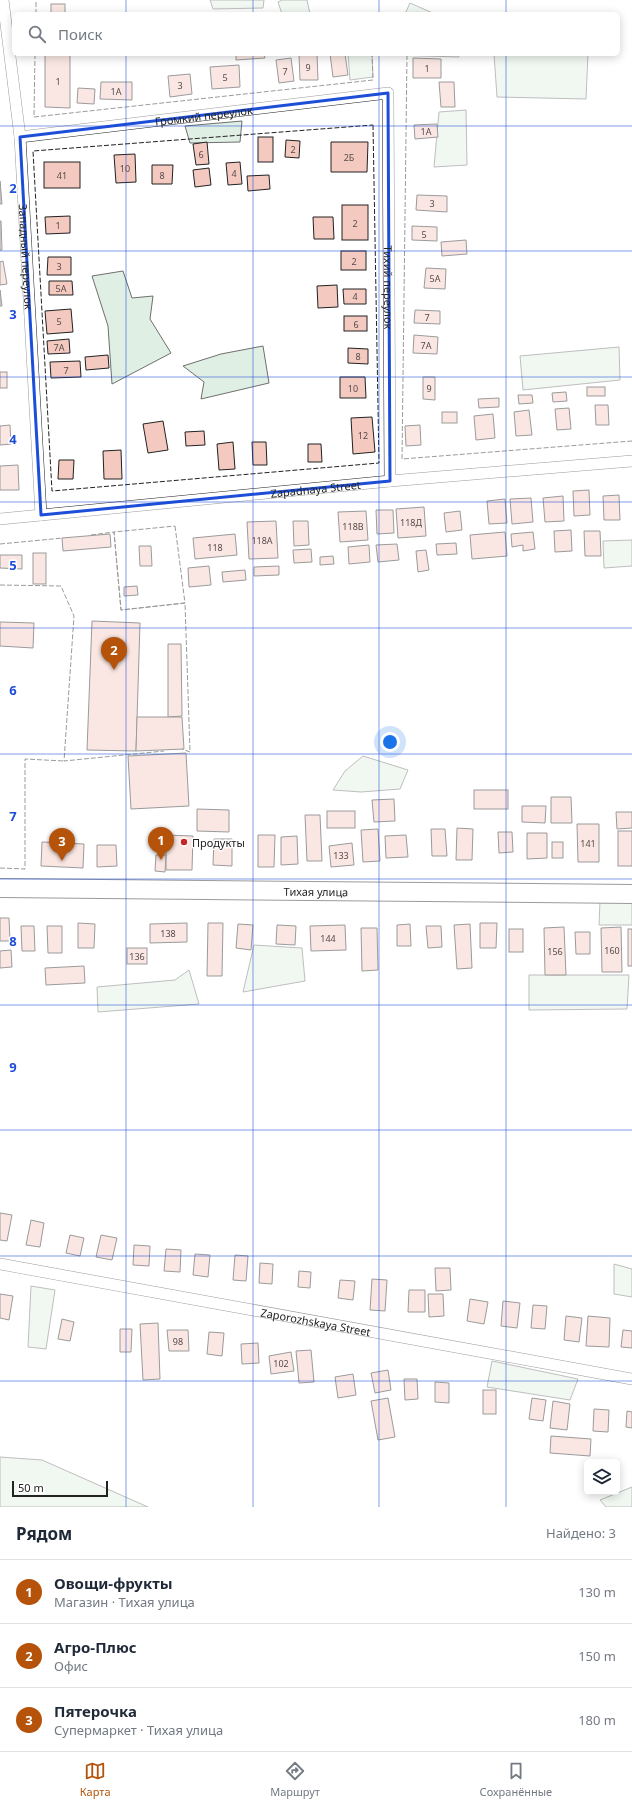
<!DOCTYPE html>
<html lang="ru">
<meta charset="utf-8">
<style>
:root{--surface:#fff;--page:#f6f6f7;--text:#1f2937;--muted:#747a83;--line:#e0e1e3;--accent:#b45309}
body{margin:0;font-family:"Noto Sans",sans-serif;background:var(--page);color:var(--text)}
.controls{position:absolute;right:12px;bottom:12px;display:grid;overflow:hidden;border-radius:6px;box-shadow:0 2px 10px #0003}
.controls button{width:36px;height:36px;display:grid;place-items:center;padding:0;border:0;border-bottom:1px solid var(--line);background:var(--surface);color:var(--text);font:20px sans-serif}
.scale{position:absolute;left:12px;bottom:10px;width:96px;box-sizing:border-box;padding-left:4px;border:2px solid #222;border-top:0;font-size:11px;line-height:14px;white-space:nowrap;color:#222;-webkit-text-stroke:3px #fff;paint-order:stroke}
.you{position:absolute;left:390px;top:742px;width:14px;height:14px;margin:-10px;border:3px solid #fff;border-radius:50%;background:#1a73e8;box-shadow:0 0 0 6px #1a73e833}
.badge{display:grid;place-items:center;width:26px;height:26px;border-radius:50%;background:var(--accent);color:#fff;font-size:13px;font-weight:700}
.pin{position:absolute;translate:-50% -33px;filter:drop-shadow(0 1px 2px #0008)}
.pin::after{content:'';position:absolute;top:21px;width:14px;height:12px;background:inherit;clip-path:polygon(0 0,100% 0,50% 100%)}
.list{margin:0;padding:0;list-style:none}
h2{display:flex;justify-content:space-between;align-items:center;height:52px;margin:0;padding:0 16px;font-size:17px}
h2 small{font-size:13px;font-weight:400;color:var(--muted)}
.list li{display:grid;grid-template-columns:26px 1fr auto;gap:12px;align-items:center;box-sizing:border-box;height:64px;padding:0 16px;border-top:1px solid var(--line)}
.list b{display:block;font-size:15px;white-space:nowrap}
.list p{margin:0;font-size:13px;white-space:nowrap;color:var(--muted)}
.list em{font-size:13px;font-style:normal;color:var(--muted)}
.icon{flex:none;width:22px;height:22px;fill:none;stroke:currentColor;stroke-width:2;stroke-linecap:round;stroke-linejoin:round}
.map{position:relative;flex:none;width:632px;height:1507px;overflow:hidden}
.search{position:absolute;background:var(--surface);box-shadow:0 2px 10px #0003;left:12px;right:12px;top:12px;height:44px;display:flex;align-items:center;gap:10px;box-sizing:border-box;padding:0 14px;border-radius:6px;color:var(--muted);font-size:15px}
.sheet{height:244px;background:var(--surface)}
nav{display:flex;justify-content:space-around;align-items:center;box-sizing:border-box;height:56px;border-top:1px solid var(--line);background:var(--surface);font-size:11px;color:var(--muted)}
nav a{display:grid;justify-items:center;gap:2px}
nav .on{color:var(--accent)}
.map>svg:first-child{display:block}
</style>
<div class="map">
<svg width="632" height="1507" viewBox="0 0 632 1507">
<rect width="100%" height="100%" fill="#fff"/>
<g fill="#e0efe3" stroke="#6f6f6f">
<path d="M 210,0 L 264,0 L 263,8 L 213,9 Z"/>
<path d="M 282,0 L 307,0 L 310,14 L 282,14 L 278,2 Z"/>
<path d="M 410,3 L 435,14 L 405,14 Z"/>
<path d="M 348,54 L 372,54 L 373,77 L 350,80 Z"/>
<path d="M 392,54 L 458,54 L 459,57 L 392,55 Z"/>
<path d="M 494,54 L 588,54 L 586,99 L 497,97 Z"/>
<path d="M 466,110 L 467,165 L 434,167 L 439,112 Z"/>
<path d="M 242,121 L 240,142 L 190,143 L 185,126 Z"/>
<path d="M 123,271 L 132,298 L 153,296 L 150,319 L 171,353 L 112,384 L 108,326 L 92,276 Z"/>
<path d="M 263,346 L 269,383 L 201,399 L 204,382 L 183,366 L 221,354 Z"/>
<path d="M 619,347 L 620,380 L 523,390 L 520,356 Z"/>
<path d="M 632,540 L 632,566 L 604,568 L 603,541 Z"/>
<path d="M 363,756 L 408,770 L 400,789 L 361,792 L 333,790 L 345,771 Z"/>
<path d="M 600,901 L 632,902 L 632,925 L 599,925 Z"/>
<path d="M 254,945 L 302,948 L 305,981 L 243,992 Z"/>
<path d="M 189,970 L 199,1004 L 98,1012 L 97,987 L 175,980 Z"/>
<path d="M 529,975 L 629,975 L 627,1009 L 529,1010 Z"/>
<path d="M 614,1264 L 632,1269 L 632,1297 L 614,1294 Z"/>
<path d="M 31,1286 L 55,1290 L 46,1349 L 28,1347 Z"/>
<path d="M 492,1361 L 578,1379 L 570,1400 L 487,1387 Z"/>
<path d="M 0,1457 L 42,1460 L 148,1507 L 0,1507 Z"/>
<path d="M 632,1487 L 632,1507 L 606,1507 L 600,1500 Z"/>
</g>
<g fill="#f3c9c0" stroke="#222">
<rect x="51" y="4" width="14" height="10"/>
<path d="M 45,54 L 70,54 L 70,108 L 45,107 Z"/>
<path d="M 236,54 L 264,54 L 265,58 L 236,60 Z"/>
<path d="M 299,54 L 317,54 L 318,80 L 300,80 Z"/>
<path d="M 330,54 L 345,54 L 348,75 L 333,77 Z"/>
<path d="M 291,58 L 294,81 L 279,83 L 276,60 Z"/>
<path d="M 413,58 L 441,59 L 441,78 L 413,78 Z"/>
<path d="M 239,65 L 240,87 L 212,89 L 210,67 Z"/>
<path d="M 190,74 L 192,94 L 170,97 L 168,76 Z"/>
<path d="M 101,82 L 132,82 L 132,100 L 100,99 Z"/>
<path d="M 439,82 L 454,82 L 455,107 L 441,107 Z"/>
<path d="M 78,88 L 95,89 L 94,104 L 77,103 Z"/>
<path d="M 437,124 L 438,137 L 415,139 L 414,125 Z"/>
<rect x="258" y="137" width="15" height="25"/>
<path d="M 286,140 L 300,141 L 299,158 L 285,157 Z"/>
<path d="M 207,142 L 209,164 L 196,165 L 193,144 Z"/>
<path d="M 331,142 L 368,142 L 367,172 L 331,172 Z"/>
<path d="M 135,154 L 136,182 L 116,183 L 114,155 Z"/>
<rect x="44" y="162" width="36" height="26"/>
<path d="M 240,162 L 242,184 L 228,185 L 226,163 Z"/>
<path d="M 152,165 L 173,165 L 172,184 L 152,184 Z"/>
<path d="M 209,168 L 211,185 L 195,187 L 193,170 Z"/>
<path d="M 269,175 L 270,189 L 248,191 L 247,176 Z"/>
<path d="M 0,181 L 2,204 L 0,204 Z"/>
<path d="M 417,195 L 447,196 L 447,212 L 416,210 Z"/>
<rect x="342" y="205" width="26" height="35"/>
<path d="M 70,216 L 70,233 L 46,234 L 45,217 Z"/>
<path d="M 313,217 L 333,217 L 334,239 L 314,239 Z"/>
<path d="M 0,221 L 1,221 L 2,250 L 0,250 Z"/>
<path d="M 412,226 L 437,227 L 437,241 L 412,240 Z"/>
<path d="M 466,240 L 467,254 L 442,256 L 441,242 Z"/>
<rect x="341" y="251" width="25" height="19"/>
<path d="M 48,257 L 71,257 L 71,275 L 47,275 Z"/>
<path d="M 3,261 L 7,284 L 0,285 L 0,262 Z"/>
<path d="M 426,268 L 446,269 L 445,289 L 424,288 Z"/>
<path d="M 49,281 L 72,281 L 73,295 L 49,295 Z"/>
<path d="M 337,285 L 338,307 L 318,308 L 317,286 Z"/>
<path d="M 343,289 L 366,289 L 366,304 L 344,304 Z"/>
<path d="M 0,290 L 2,306 L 0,306 Z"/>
<path d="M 71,309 L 73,332 L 47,334 L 45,311 Z"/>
<path d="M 415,310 L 440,311 L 440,324 L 414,323 Z"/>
<rect x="344" y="316" width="23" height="15"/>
<path d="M 414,335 L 438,337 L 437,354 L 413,353 Z"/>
<path d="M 69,339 L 70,353 L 48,354 L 47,341 Z"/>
<path d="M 348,348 L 368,349 L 368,364 L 348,363 Z"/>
<path d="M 108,355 L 109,368 L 86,370 L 85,357 Z"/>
<path d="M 80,361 L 81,377 L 51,378 L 50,362 Z"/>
<rect x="0" y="372" width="7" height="16"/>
<path d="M 340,377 L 365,377 L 366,398 L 340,398 Z"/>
<path d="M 423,377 L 435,377 L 435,400 L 423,399 Z"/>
<rect x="587" y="387" width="18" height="9"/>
<path d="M 566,392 L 567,401 L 553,402 L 552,393 Z"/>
<path d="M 518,395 L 532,395 L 533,403 L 519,404 Z"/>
<path d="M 499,398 L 499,407 L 479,408 L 478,399 Z"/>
<path d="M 595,405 L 608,405 L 609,425 L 596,425 Z"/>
<path d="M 569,408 L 571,429 L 557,430 L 555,409 Z"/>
<path d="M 529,410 L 532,435 L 516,436 L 514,412 Z"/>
<rect x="442" y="412" width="15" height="11"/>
<path d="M 493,414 L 495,438 L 476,440 L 474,416 Z"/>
<path d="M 372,417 L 375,452 L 353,454 L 351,418 Z"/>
<path d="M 163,421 L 168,450 L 148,453 L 143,424 Z"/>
<path d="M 10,425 L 11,444 L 0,445 L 0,426 Z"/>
<path d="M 420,425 L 421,445 L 406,446 L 405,426 Z"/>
<path d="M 204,431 L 205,445 L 186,446 L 185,432 Z"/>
<path d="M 233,442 L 235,469 L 219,470 L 217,444 Z"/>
<path d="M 252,442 L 266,442 L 267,465 L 253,465 Z"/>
<path d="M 308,444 L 321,444 L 322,462 L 308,462 Z"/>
<path d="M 121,450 L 122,479 L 104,479 L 103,451 Z"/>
<path d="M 59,460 L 74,460 L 73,479 L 58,479 Z"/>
<path d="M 18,465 L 19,490 L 0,490 L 0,466 Z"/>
<path d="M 589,490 L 590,515 L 574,516 L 573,491 Z"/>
<path d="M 619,495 L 620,520 L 604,520 L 603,496 Z"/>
<path d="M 563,496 L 564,521 L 545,522 L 543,498 Z"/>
<path d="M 531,498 L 533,522 L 512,524 L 510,499 Z"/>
<path d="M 505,499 L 507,523 L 489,524 L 487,501 Z"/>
<path d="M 424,507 L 426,536 L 398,538 L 396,509 Z"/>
<path d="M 376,510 L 393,510 L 394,533 L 377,534 Z"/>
<path d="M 366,511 L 368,540 L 340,542 L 338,512 Z"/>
<path d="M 460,511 L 462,530 L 446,532 L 444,513 Z"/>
<path d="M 276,521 L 278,558 L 249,559 L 247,522 Z"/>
<path d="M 293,521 L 308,521 L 309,545 L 294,546 Z"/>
<path d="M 571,530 L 572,551 L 555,552 L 554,531 Z"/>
<path d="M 584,531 L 600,531 L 601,556 L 585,556 Z"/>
<path d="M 505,532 L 507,556 L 472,559 L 470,535 Z"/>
<path d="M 533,532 L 535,549 L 523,551 L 523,545 L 512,547 L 511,534 Z"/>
<path d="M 110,534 L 111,547 L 63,551 L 62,538 Z"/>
<path d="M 235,534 L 237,555 L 195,559 L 193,538 Z"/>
<path d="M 456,543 L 457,554 L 437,555 L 436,544 Z"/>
<path d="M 397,544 L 399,560 L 378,562 L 376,545 Z"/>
<path d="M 369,545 L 370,562 L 349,564 L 348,547 Z"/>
<path d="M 139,546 L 151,546 L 152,566 L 140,566 Z"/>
<path d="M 311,549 L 312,562 L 294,563 L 293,550 Z"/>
<path d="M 426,550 L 429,570 L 418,572 L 416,551 Z"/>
<rect x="33" y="553" width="13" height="31"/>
<path d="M 0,555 L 22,555 L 22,569 L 0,568 Z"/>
<path d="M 333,556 L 334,564 L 320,565 L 320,557 Z"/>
<path d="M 209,566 L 211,585 L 189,587 L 188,568 Z"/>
<path d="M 279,566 L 279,575 L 254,576 L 254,567 Z"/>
<path d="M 245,570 L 246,580 L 223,582 L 222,572 Z"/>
<path d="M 137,586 L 138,595 L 124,596 L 124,587 Z"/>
<path d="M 92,621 L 140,623 L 136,751 L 87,750 Z"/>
<path d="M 0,622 L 34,623 L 33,648 L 0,646 Z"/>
<path d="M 168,644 L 181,644 L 182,716 L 168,717 Z"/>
<path d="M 137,717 L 182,717 L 184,749 L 136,751 Z"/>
<path d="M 186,753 L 189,806 L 131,809 L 128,756 Z"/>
<rect x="474" y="790" width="34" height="19"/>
<path d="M 551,797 L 571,797 L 572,823 L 551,823 Z"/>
<path d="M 394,799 L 395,821 L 374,822 L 372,800 Z"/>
<path d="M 522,806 L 546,806 L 545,823 L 522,822 Z"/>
<path d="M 197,809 L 229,810 L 229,832 L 197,831 Z"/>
<rect x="327" y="811" width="28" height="17"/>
<path d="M 616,812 L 632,812 L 632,828 L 617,829 Z"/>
<path d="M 305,815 L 320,815 L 322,861 L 307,861 Z"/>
<path d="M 577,824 L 599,824 L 599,862 L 578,862 Z"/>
<path d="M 457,828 L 473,829 L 472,860 L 456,860 Z"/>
<path d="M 378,829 L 380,861 L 363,862 L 361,830 Z"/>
<path d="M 431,829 L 445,829 L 447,856 L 432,856 Z"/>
<rect x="618" y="831" width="14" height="35"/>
<path d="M 498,832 L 512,832 L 513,852 L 499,853 Z"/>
<path d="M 527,833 L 547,833 L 547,858 L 527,859 Z"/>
<path d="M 166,835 L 193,836 L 192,870 L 166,870 Z"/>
<path d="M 258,835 L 275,835 L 274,867 L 258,867 Z"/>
<path d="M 406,835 L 408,857 L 386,858 L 385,836 Z"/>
<path d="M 297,836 L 298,864 L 281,865 L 281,837 Z"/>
<path d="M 214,839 L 232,839 L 232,866 L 213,865 Z"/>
<path d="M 42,842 L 84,844 L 83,868 L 41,866 Z"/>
<rect x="552" y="842" width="11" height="16"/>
<path d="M 352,843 L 354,865 L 331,867 L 329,846 Z"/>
<path d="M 97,845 L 116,845 L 117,866 L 97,867 Z"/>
<path d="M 156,855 L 166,855 L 165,872 L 155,871 Z"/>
<path d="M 0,918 L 9,918 L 10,941 L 0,941 Z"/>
<path d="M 78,923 L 95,924 L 94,948 L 78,948 Z"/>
<path d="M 187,923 L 187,942 L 150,943 L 150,924 Z"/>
<path d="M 208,923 L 223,923 L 222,976 L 207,976 Z"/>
<path d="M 480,923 L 497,923 L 496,948 L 480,948 Z"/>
<path d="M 238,924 L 253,925 L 251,950 L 236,948 Z"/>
<path d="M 410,924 L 411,946 L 397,946 L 397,925 Z"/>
<path d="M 470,924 L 472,968 L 457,969 L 454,925 Z"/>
<path d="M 277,925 L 296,926 L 295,945 L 276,944 Z"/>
<path d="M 345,925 L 346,950 L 311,951 L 310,926 Z"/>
<path d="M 21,926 L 34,926 L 35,951 L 22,951 Z"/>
<path d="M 47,926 L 62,926 L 62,953 L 48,953 Z"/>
<path d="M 426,926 L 441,926 L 442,947 L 428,948 Z"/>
<path d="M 564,927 L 566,975 L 545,975 L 544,928 Z"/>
<path d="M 621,927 L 622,972 L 602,972 L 601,928 Z"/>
<path d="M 361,928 L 377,928 L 378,970 L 362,971 Z"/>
<rect x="509" y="929" width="14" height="23"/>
<rect x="628" y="929" width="4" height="37"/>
<path d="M 575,932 L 590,932 L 590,954 L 576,954 Z"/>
<rect x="127" y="948" width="20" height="16"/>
<path d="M 11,950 L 12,967 L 0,968 L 0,951 Z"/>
<path d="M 84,966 L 85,983 L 46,985 L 45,968 Z"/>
<path d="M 0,1213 L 12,1215 L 7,1241 L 0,1240 Z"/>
<path d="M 31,1220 L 44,1223 L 40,1247 L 26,1245 Z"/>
<path d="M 70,1235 L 84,1238 L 80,1256 L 66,1253 Z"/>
<path d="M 101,1235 L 117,1238 L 112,1260 L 96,1257 Z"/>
<path d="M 134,1245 L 150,1246 L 149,1266 L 133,1265 Z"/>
<path d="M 166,1249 L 181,1250 L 180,1272 L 164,1271 Z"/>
<path d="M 195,1254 L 210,1255 L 208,1277 L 193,1275 Z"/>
<path d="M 235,1255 L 248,1256 L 246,1281 L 233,1280 Z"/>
<path d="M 260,1263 L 273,1264 L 272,1284 L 259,1283 Z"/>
<path d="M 435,1268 L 450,1268 L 451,1290 L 436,1291 Z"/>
<path d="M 299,1271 L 311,1272 L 310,1288 L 298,1287 Z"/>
<path d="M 372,1279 L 387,1280 L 385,1311 L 370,1310 Z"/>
<path d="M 340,1280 L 355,1281 L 353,1300 L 338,1298 Z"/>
<path d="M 409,1290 L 425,1290 L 425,1312 L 408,1312 Z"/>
<path d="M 0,1294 L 13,1296 L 9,1320 L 0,1318 Z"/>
<path d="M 428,1294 L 443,1294 L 444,1316 L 429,1317 Z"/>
<path d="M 470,1299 L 488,1302 L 484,1324 L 467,1321 Z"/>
<path d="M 503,1301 L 520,1303 L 517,1328 L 501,1326 Z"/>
<path d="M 533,1305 L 547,1306 L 545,1329 L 531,1328 Z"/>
<path d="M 566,1316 L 582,1318 L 579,1342 L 564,1340 Z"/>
<path d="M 588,1316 L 610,1318 L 609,1347 L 586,1346 Z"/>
<path d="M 62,1319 L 74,1322 L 70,1341 L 58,1339 Z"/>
<path d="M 158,1323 L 160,1379 L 143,1380 L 140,1324 Z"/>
<path d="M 120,1329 L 132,1329 L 131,1352 L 120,1352 Z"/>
<path d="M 167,1330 L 188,1330 L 189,1351 L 169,1351 Z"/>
<path d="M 623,1330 L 632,1331 L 632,1348 L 621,1347 Z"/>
<path d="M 209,1332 L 224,1333 L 222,1356 L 207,1354 Z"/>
<path d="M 258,1343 L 259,1363 L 242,1364 L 241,1344 Z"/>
<path d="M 311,1350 L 314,1382 L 299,1383 L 296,1351 Z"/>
<path d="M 291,1352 L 294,1371 L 271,1374 L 269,1356 Z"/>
<path d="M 388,1370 L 391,1390 L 375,1393 L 371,1373 Z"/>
<path d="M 353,1374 L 356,1395 L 338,1398 L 335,1377 Z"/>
<path d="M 404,1379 L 417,1379 L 418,1399 L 405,1400 Z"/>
<path d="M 435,1382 L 449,1383 L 449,1403 L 435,1402 Z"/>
<rect x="483" y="1390" width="13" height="24"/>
<path d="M 388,1398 L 395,1437 L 378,1440 L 371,1401 Z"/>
<path d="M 532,1398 L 546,1400 L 543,1421 L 529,1419 Z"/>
<path d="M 553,1401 L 570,1404 L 567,1430 L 550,1428 Z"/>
<path d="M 594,1409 L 609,1410 L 608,1432 L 593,1431 Z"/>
<path d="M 627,1411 L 632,1412 L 632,1428 L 626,1427 Z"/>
<path d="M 551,1436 L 591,1439 L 590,1456 L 550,1453 Z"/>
</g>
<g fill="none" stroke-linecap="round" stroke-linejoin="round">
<defs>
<g id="minor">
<path id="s1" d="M 3,0 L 20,137 L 41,515"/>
<path id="s2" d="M 20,137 L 388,93 L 390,481"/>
<path id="s3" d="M 0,519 L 390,481 L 632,461"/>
<path id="s4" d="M 0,1264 L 632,1379"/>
</g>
<g id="primary">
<path id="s5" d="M 0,888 L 632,894"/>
</g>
</defs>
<use href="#minor" stroke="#222" stroke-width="12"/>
<use href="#primary" stroke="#222" stroke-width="20"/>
<use href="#minor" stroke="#fff" stroke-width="11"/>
<use href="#primary" stroke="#fff" stroke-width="18"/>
<g stroke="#222" stroke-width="1" stroke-dasharray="5 2" stroke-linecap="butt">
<path d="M 36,14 L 36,0"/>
<path d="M 35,54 L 34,117 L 373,80 L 372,54"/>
<path d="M 407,55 L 402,459 L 632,441"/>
<path d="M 373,125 L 379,463 L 52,491 L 33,151 Z"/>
<path d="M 175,526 L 185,603 L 121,610 L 114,532 Z"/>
<path d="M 91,535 L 114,532 L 121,610 L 185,603 L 190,752 L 182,749"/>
<path d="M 0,544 L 63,538"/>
<path d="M 0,585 L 61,586 L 74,616 L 64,761 L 164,751"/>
<path d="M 0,868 L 25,869 L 25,759 L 64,761"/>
</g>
</g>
<path d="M0 0H632V1507H0ZM 388,93 L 390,481 L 41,515 L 20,137 Z" fill="#fff" fill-opacity=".55" fill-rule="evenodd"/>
<path fill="none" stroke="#1d4ed8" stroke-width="3" stroke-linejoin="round" d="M 388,93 L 390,481 L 41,515 L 20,137 Z"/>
<path fill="none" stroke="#1d4ed8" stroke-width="1" stroke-opacity="0.55" d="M 126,0 L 126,14M 253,0 L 253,14M 379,0 L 379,14M 506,0 L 506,14M 126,54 L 126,1507M 253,54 L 253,1507M 379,54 L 379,1507M 506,54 L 506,1507M 0,126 L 632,126M 0,251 L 632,251M 0,377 L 632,377M 0,502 L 632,502M 0,628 L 632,628M 0,754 L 632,754M 0,879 L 632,879M 0,1005 L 632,1005M 0,1130 L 632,1130M 0,1256 L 632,1256M 0,1381 L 632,1381"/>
<circle fill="#c62828" stroke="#fff" stroke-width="1.5" cx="184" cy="842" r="4"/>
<g text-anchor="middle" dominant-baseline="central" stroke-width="3" stroke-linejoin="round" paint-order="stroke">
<g font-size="9" fill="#564c4a">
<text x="308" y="67">9</text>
<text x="427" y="68">1</text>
<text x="285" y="71">7</text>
<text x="225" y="77">5</text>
<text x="58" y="81">1</text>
<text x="180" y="85">3</text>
<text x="116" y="91">1А</text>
<text x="426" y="131">1А</text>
<text x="293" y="149">2</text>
<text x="201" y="154">6</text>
<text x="349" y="157">2Б</text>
<text x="125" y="168">10</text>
<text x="234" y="173">4</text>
<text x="62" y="175">41</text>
<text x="162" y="175">8</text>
<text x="432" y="203">3</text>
<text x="355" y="223">2</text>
<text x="58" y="225">1</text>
<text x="424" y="234">5</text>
<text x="354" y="261">2</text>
<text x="59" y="266">3</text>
<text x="435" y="278">5А</text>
<text x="61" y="288">5А</text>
<text x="355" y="296">4</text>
<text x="427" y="317">7</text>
<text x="59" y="321">5</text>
<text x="356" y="324">6</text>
<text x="426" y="345">7А</text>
<text x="59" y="347">7А</text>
<text x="358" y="356">8</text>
<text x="66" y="370">7</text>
<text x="353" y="388">10</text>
<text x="429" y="388">9</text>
<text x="363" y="435">12</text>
<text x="411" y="522">118Д</text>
<text x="353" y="526">118В</text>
<text x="262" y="540">118А</text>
<text x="215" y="547">118</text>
<text x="588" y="843">141</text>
<text x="341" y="855">133</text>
<text x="168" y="933">138</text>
<text x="328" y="938">144</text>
<text x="612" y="950">160</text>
<text x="555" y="951">156</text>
<text x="137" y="956">136</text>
<text x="178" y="1341">98</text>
<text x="281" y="1363">102</text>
</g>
<g font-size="11" fill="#222" stroke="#fff">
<text stroke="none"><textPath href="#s2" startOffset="185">Громкий переулок</textPath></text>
<text stroke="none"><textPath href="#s1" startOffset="258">Западный переулок</textPath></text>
<text stroke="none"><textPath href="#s2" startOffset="565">Тихий переулок</textPath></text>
<text stroke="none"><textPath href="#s3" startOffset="317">Zapadnaya Street</textPath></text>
<text stroke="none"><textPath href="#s5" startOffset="316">Тихая улица</textPath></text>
<text stroke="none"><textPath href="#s4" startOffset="321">Zaporozhskaya Street</textPath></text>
</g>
<g font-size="11" fill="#222" stroke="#fff" text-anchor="start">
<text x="192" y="842">Продукты</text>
</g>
</g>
<g font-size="13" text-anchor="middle" font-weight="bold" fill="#1d4ed8" stroke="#fff" stroke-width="3" stroke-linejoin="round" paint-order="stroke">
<text x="13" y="193">2</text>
<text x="13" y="319">3</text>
<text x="13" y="444">4</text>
<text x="13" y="570">5</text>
<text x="13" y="695">6</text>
<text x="13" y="821">7</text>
<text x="13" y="946">8</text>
<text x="13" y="1072">9</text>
</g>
</svg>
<div class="controls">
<button><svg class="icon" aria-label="layers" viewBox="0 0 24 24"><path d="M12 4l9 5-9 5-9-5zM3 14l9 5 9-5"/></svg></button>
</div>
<div class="scale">50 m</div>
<div class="you"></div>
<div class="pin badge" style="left:161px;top:860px">1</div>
<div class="pin badge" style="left:114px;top:670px">2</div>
<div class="pin badge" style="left:62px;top:861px">3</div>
<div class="search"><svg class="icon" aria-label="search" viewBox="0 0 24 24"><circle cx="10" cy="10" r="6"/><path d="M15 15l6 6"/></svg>Поиск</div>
</div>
<section class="sheet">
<h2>Рядом<small>Найдено: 3</small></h2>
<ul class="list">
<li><span class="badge">1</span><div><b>Овощи-фрукты</b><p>Магазин · Тихая улица</p></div><em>130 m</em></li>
<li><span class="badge">2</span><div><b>Агро-Плюс</b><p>Офис</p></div><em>150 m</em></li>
<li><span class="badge">3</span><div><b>Пятерочка</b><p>Супермаркет · Тихая улица</p></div><em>180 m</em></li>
</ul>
</section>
<nav>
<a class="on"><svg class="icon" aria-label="map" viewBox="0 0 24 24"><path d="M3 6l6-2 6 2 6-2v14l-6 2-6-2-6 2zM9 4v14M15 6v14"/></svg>Карта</a>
<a><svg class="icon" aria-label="directions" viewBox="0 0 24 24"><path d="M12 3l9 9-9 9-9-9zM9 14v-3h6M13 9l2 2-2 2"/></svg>Маршрут</a>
<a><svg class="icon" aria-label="saved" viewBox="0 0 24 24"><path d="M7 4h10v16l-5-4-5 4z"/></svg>Сохранённые</a>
</nav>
